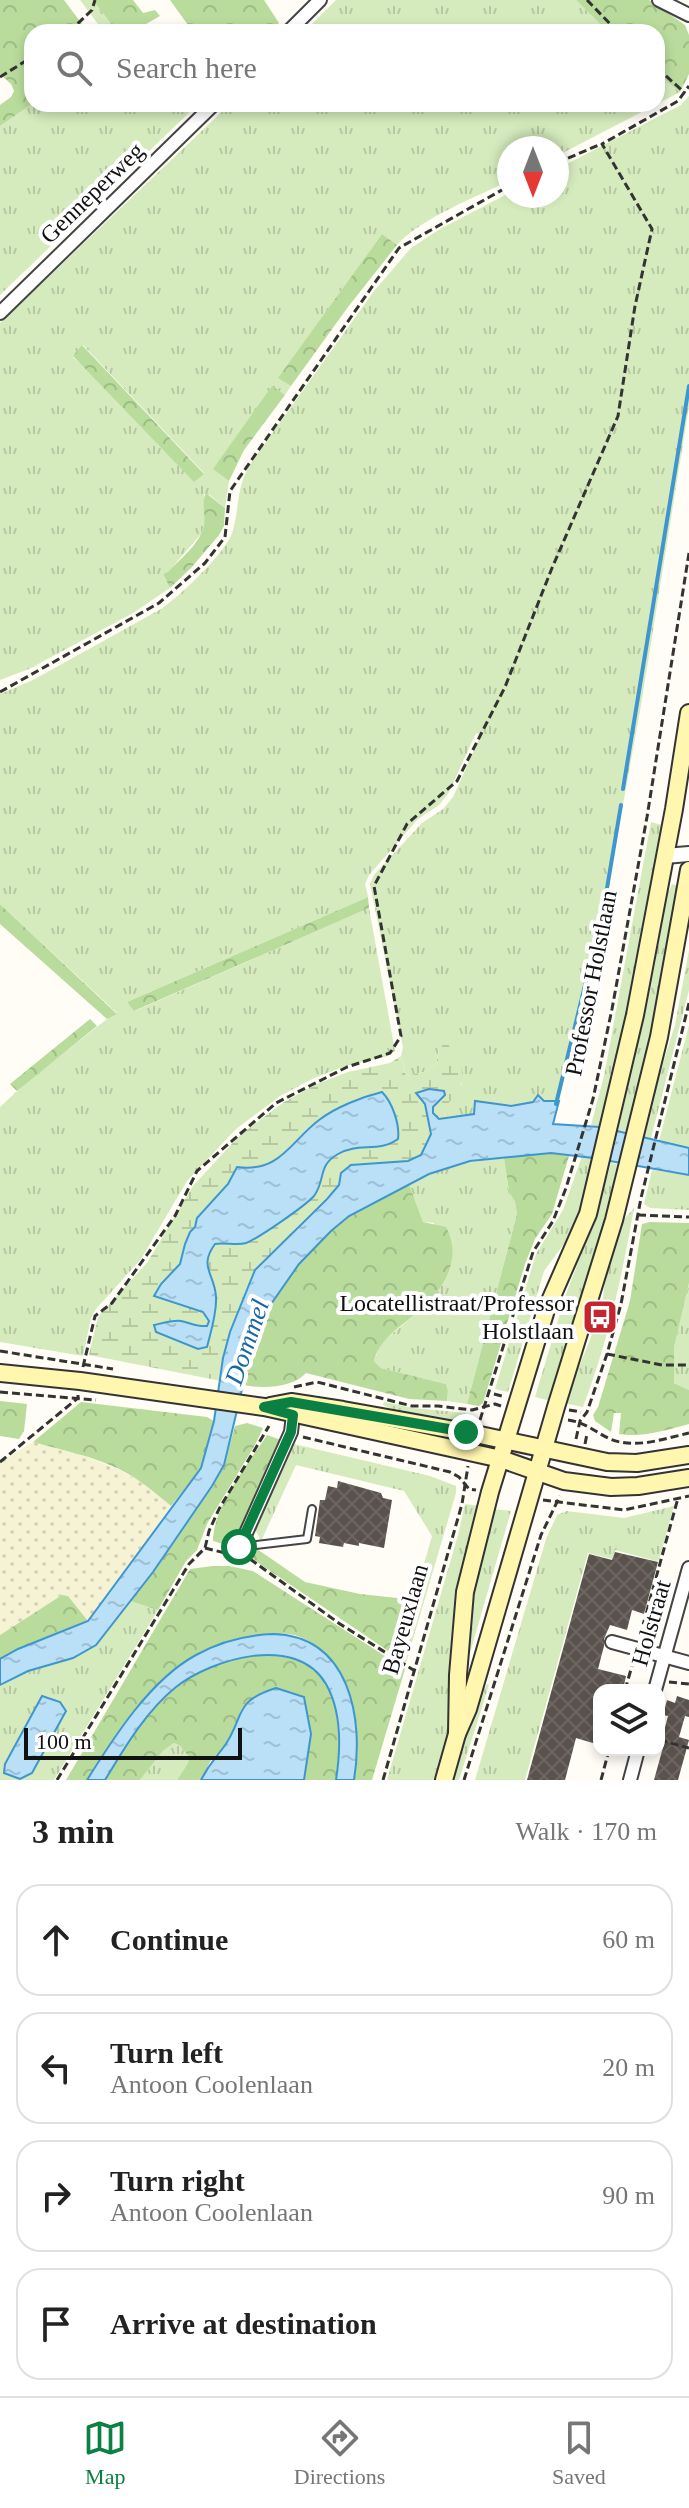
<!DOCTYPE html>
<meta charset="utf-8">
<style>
:root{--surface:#fff;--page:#f6f6f6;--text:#222;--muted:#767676;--line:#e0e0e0;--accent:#0b8043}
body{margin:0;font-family:Georgia,serif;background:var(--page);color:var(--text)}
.controls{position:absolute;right:24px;bottom:24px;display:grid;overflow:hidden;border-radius:16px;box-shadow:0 4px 12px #0003}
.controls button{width:72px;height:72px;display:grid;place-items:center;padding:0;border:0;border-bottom:2px solid var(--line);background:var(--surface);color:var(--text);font:40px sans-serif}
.compass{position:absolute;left:497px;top:136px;width:72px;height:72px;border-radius:50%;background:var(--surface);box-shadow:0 4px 12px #0003;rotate:180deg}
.scale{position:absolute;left:24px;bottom:20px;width:218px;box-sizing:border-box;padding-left:8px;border:4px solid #111;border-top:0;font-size:22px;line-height:28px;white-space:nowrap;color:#111;-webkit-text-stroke:6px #fff;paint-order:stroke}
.stop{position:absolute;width:24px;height:24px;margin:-18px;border:6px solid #0b8043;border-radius:50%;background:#fff}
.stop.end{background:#0b8043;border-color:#fff;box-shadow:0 2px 8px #0008}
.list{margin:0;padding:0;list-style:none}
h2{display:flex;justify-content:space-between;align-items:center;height:104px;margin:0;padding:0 32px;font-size:34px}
h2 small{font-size:26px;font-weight:400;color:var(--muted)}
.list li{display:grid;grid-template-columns:52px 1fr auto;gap:24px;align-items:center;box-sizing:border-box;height:112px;margin:0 16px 16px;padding:0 16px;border:2px solid var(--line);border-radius:24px}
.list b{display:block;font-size:30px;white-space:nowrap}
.list p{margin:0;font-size:26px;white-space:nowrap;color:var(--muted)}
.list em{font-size:26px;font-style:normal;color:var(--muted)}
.icon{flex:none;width:44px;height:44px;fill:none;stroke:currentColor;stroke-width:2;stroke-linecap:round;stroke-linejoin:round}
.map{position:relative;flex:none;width:689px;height:1780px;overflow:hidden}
.search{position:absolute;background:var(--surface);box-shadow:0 4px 12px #0003;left:24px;right:24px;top:24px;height:88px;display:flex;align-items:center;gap:20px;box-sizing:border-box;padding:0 28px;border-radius:24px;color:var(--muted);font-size:30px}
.sheet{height:616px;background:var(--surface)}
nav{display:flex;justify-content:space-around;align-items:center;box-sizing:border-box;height:112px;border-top:2px solid var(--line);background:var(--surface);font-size:22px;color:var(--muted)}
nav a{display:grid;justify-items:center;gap:4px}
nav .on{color:var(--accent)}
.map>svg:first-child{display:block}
</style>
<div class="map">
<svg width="689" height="1780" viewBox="0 0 689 1780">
<defs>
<pattern id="farmland-dots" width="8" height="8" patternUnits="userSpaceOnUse" patternTransform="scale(2)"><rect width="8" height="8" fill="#f6f3d4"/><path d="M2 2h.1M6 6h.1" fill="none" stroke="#d2cfb5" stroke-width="1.8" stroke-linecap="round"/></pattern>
<pattern id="grass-tufts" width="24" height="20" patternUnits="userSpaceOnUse" patternTransform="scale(2)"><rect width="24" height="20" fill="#d5ebbd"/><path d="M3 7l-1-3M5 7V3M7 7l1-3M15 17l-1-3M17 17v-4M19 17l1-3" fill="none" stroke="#b6c8a1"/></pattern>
<pattern id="forest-crowns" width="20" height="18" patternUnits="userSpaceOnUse" patternTransform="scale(2)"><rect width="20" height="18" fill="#b9dc9c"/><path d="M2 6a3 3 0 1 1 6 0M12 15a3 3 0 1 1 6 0" fill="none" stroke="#9ebc85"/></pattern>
<pattern id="wetland-marsh" width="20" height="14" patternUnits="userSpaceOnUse" patternTransform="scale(2)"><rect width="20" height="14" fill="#d5ebbd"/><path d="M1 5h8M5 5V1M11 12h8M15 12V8" fill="none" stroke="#b6c8a1"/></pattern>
<pattern id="water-ripples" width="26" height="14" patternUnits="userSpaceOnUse" patternTransform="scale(2)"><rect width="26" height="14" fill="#b9e0f7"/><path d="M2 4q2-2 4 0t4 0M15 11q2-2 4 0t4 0" fill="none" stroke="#9ebfd3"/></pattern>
<pattern id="building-cross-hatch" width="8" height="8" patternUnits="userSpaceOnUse" patternTransform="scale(2)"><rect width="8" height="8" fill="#5a524d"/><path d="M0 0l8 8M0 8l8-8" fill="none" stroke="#6d6662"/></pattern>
</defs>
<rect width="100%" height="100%" fill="#fffdf5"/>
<path fill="url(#farmland-dots)" d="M 33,1442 L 79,1454 L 118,1469 L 141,1482 L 171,1506 L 88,1621 L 68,1596 L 62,1595 L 0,1635 L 0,1462 Z"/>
<g fill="url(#grass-tufts)" fill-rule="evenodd">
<path d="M 80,0 L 93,0 L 117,32 L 104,32 Z"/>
<path d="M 336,0 L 576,0 L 608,32 L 304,32 Z"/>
<path d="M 657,74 L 680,92 L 557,156 L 557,148 L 509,148 L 509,181 C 478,196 419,219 397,245 L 382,234 L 279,378 L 291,386 L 285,395 L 272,387 L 214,469 L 229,481 L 225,508 L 210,495 L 204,494 L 205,522 L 201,534 L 169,571 L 163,574 L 170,588 L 133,613 L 29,669 L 0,680 L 0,323 L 230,104 L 657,104 ZM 83,345 L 204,473 L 204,474 L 73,357 Z"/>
<path d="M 689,96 L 689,406 L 641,705 L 600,932 L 597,938 L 559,1101 C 543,1101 529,1105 514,1106 C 501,1106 488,1101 475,1101 L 474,1114 L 444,1118 L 445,1108 L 462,1083 L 439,1048 L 436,1065 L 424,1072 L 406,1076 L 401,1056 L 403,1047 L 370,884 L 374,875 L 422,823 L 443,809 L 453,797 L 481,735 L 476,733 L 448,794 L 439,805 L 418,819 L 369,875 L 365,884 L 368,897 L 127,1002 L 135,1011 L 369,908 L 395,1051 L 388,1056 L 346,1066 L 314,1078 L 280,1096 L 236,1129 L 187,1181 L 141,1259 L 96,1309 L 91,1318 L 83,1356 L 0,1342 L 0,1107 L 27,1082 L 107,1019 L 117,1013 L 0,904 L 0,694 L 33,680 L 161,609 C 180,596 228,551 233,530 C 240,504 236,487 251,463 L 374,291 L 411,248 L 440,229 L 509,193 L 509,196 L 557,196 L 557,169 L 681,105 Z"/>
<path d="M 32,104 L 198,104 L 0,295 L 0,126 Z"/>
<path d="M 651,822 L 662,825 L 628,1014 L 600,1127 L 591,1125 L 604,1076 Z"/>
<path d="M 672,884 L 679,886 L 654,1019 L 626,1132 L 618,1131 L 643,1017 L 665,891 L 669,891 Z"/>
<path d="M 689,950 L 689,990 L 651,1138 L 644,1137 L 659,1076 L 675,1025 Z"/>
<path d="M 689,1025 L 689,1148 L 659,1141 Z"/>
<path d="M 582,1156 L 593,1158 L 577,1226 L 544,1271 L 508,1392 L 495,1389 L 536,1254 L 563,1210 Z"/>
<path d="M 504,1158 L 509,1192 L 515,1202 L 517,1214 L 467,1404 L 447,1401 L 448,1391 L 446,1384 L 381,1368 L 374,1361 L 381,1343 L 423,1308 L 434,1223 L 423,1222 L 409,1184 L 455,1164 Z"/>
<path d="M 611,1163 L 617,1164 L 607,1214 L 551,1401 L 535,1397 L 565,1297 L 596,1215 Z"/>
<path d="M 652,1170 L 689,1175 L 689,1210 L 650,1208 L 644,1204 Z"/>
<path d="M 634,1208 C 622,1276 608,1342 583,1407 L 564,1403 L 590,1340 L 603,1299 L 606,1267 L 618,1226 Z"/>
<path d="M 689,1283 L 689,1390 L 674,1383 L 674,1348 Z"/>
<path d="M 384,1402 L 413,1408 L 466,1413 L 463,1425 L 400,1413 L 383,1405 Z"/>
<path d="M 294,1444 L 430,1476 L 456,1486 L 456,1493 L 406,1663 L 397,1657 L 432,1536 L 404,1491 L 296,1465 L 261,1541 L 255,1529 Z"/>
<path d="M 465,1504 L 481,1506 L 448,1738 L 436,1780 L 387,1780 L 458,1535 Z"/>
<path d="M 674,1506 L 659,1560 L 656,1561 L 615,1550 L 612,1559 L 588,1553 L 525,1780 L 475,1780 L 546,1539 L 557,1515 L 567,1511 L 624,1518 Z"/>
<path d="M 494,1509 L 511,1511 L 468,1660 L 464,1702 L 464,1652 L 470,1630 L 475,1589 Z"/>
<path d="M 130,1601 L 158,1610 L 54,1780 L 0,1780 L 0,1685 L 28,1671 L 73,1658 Z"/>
<path d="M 487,1684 L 489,1685 L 459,1780 L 451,1780 L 469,1720 Z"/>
<path d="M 174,1743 L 180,1746 L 189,1757 L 188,1763 L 177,1780 L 140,1780 L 163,1751 Z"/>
</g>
<g fill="url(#forest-crowns)">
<path d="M 0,0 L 64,0 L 88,32 L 32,32 L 32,104 L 0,126 L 0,105 L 11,97 L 14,91 L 11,84 L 0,74 Z"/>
<path d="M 93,0 L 133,0 L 143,13 L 155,10 L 160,16 L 132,32 L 117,32 Z"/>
<path d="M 170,0 L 264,0 L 279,23 L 270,32 L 193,32 Z"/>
<path d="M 576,0 L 649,0 L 685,25 L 689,35 L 689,74 L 680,92 L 657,74 L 657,32 L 608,32 Z"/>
<path d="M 382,234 L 397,245 L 348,307 L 291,386 L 278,378 Z"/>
<path d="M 82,345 L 204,474 L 194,482 L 73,356 Z"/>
<path d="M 272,386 L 285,395 L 244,450 L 229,481 L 213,469 Z"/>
<path d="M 206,493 L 225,508 L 224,526 L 219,535 L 191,568 L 170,588 L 163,574 L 169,571 C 181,558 200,544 204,525 C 206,514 201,502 206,493 Z"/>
<path d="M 368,897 L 369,908 L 134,1011 L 127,1002 Z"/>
<path d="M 0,904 L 117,1014 L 107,1019 L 0,924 Z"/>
<path d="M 90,1019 L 97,1026 L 17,1091 L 10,1084 Z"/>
<path d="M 551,1153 L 569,1156 L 552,1214 L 535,1239 L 525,1264 L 483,1403 L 479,1406 L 467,1404 L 517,1214 L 515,1202 L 509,1192 L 504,1158 Z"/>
<path d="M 409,1184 L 423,1222 L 446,1227 C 463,1258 444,1289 420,1310 C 403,1326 380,1337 374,1361 L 381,1368 L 446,1384 L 448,1391 L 447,1401 L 409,1399 L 306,1373 C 293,1388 262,1389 244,1385 L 262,1317 L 299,1264 L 331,1231 L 349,1216 Z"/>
<path d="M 650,1222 L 689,1223 L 689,1283 L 674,1348 L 674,1383 L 689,1390 L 689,1424 C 666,1430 643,1438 619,1434 L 621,1413 L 614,1413 L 611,1432 L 595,1421 L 593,1415 L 598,1407 L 630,1301 L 642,1224 Z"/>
<path d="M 0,1401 L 27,1404 L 24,1431 L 19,1439 L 0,1436 Z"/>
<path d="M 81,1402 L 207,1417 L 214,1421 L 201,1468 L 171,1506 C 155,1493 138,1478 119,1469 C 92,1456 62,1450 33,1442 Z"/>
<path d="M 247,1423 L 263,1428 L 255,1445 L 207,1524 L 197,1550 L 186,1561 L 158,1610 L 130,1601 L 171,1547 L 213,1486 L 224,1465 L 235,1426 Z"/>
<path d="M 267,1435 L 281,1440 L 235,1540 L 227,1545 L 213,1541 C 213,1507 249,1463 267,1435 Z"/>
<path d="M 257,1549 L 305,1582 L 360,1594 L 397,1598 L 410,1609 L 397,1657 L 254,1560 L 248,1550 Z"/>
<path d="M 213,1566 L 229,1566 L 253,1571 L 405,1669 L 372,1780 L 354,1780 C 361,1738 358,1693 329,1659 C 318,1646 305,1636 288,1634 C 274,1632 260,1636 246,1639 C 229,1642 209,1646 194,1656 C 148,1684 116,1735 87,1780 L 66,1780 L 190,1569 Z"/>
<path d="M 62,1595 L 68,1596 L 88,1621 L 18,1649 L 0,1659 L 0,1635 Z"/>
<path d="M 246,1655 C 267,1655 295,1654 313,1668 C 344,1694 340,1744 336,1780 L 304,1780 L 304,1697 L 276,1688 L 242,1708 L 234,1729 L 222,1749 L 211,1760 L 201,1780 L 177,1780 L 188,1763 L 189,1757 L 180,1746 L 174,1743 L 163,1751 L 140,1780 L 105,1780 C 128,1740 156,1694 199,1672 C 213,1664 230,1661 246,1655 Z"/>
</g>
<path fill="url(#wetland-marsh)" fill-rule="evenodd" d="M 446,1042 C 455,1053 466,1069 461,1084 C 456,1098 445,1101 444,1118 L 439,1119 L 433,1113 L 433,1107 L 445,1095 L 420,1100 L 425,1104 L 431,1134 L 421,1155 L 408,1161 L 371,1163 L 339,1185 L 294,1230 L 278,1250 L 255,1270 L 230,1332 L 223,1358 L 221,1381 L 89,1355 L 97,1321 L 101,1313 L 147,1263 L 193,1186 L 240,1135 L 284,1102 L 317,1084 L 348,1072 L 390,1063 L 401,1056 L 406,1076 L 424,1072 L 436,1065 L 439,1048 ZM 375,1093 L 387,1096 L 399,1131 L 374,1148 L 352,1147 L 338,1154 L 323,1167 L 320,1180 L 237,1243 L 215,1244 C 197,1268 216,1274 216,1297 C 217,1313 210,1332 207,1347 L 180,1321 L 197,1327 L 207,1326 L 209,1321 L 203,1312 L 154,1296 L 161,1284 L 180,1264 L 185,1244 L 202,1211 L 228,1184 L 237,1167 C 280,1172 289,1144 319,1120 C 334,1108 357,1101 375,1093 Z"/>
<g fill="url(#water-ripples)" stroke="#3f96cf" stroke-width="2">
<path d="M 429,1089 L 444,1091 L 445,1095 L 433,1107 L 433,1113 L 439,1119 L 474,1114 L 475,1101 L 511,1106 L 533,1102 L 538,1095 L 544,1101 L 559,1101 L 553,1124 L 600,1127 L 689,1148 L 689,1175 L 593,1158 L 551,1153 L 470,1161 L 429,1174 L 349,1216 L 331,1231 L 299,1264 L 262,1317 L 254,1339 L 224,1465 L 212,1486 L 153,1572 L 96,1645 L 73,1658 L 28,1671 L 0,1685 L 0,1659 L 18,1649 L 88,1621 L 201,1468 L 214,1421 L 223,1358 L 230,1332 L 255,1270 L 327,1199 L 339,1185 L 341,1173 L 351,1165 L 408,1161 L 421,1155 L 431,1134 L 425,1104 L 416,1093 Z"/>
<path d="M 382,1092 C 392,1102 400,1124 398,1139 C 379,1153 358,1142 338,1154 C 317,1166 326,1180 314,1196 C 305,1206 259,1238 246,1243 C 237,1246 225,1242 215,1244 C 198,1267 215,1274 216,1297 C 217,1313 211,1331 207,1347 L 198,1349 L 156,1332 L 154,1325 C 163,1323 173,1320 181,1321 C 191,1323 197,1327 207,1326 L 209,1321 L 203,1312 L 154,1296 L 161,1284 L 180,1264 L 185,1244 L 190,1232 L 195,1227 L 197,1218 L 228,1184 L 237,1167 C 280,1173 290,1142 319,1120 C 336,1107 362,1097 382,1092 Z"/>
<path d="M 273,1634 C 350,1636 364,1719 354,1780 L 336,1780 C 341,1748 342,1712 326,1684 C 296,1633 212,1659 176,1687 C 146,1711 125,1747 105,1780 L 87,1780 C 114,1737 150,1680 196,1655 C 219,1642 247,1635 273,1634 Z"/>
<path d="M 276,1688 L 304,1697 L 311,1734 L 304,1780 L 201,1780 C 209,1764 213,1761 223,1748 C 246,1717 231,1702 276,1688 Z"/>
<path d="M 42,1696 L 60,1702 L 66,1711 L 32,1773 L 20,1779 L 4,1773 L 5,1764 Z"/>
</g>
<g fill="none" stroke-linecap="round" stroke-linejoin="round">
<g stroke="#3f96cf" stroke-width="4">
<path d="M 623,789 L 689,386"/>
<path d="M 605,900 L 621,805"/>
<path d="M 556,1104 L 601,920"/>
</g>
</g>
<g fill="url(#building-cross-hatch)">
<path d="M 338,1481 L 381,1493 L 383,1498 L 392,1500 L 384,1548 L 359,1543 L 359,1546 L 344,1543 L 343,1547 L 319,1543 L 320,1537 L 315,1536 L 320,1500 L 325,1500 L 328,1486 L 337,1488 Z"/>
<path d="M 615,1552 L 658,1562 L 644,1614 L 632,1610 L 627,1630 L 610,1625 L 604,1639 L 604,1646 L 598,1669 L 626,1676 L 623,1690 L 599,1690 L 599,1731 L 596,1744 L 576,1738 L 565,1780 L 527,1780 L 589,1554 L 612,1560 Z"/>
<path d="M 677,1696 L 689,1700 L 689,1717 L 685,1716 L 679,1737 L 689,1740 L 678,1780 L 654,1780 L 665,1740 L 662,1739 L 668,1716 L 663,1715 L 667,1700 L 675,1703 Z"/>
</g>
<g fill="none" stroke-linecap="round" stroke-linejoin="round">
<defs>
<path id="service" d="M 239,1547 L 307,1539 L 312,1509"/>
<g id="minor">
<path d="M 659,0 L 689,15"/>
<path d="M 288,32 L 320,0"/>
<path d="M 0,313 L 214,104"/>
<path d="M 238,1551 L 291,1432 L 293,1415"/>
<path d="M 612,1642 L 689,1663"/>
<path d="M 655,1690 L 689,1568"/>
<path d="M 630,1780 L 638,1750"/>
</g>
<path id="tertiary" d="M 665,856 L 689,854"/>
<g id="secondary">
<path d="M 0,1373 L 80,1381 L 264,1407 L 501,1459 L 564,1481 L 611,1487 L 638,1486 L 689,1478"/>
<path d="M 270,1406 L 291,1402 L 343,1410 L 466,1432 L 607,1462 L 637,1463 L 689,1455"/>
<path d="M 457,1734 L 458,1675 L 465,1592 L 490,1492 L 546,1310 L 588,1214 L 635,1015 L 674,809 L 689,713"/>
<path d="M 444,1780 L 457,1734 L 468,1709 L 556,1407 L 614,1220 L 659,1037 L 689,870"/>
</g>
</defs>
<use href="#service" stroke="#444" stroke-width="10"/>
<use href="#minor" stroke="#444" stroke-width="16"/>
<use href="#tertiary" stroke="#444" stroke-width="18"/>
<use href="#secondary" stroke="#333" stroke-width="20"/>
<g stroke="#333" stroke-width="3" stroke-dasharray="8 4" stroke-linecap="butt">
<path d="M 587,0 L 618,32"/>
<path d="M 69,32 L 92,10 L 95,0"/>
<path d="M 657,68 L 685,93"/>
<path d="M 0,77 L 32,57"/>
<path d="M 557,163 L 601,144"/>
<path d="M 0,692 L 159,603 L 205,563 L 225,537 L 230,491 L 399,248 L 509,186"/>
<path d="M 638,1215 L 689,1217"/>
<path d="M 598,1326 L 613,1331"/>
<path d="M 0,1351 L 113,1369"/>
<path d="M 607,1354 L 662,1365 L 689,1365"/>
<path d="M 83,1367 L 95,1316 L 112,1303 L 175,1216 L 197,1171 L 276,1103 L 347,1067 L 390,1053 L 401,1036 L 374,886 L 407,824 L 457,781 L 505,687 L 552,568 L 618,416 L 635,306 L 652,229 L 602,144 L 678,101 L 689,86"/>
<path d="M 294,1387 L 317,1382 L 412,1406 L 438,1406 L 472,1410 L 495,1404 L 501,1406"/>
<path d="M 0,1392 L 96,1400"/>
<path d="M 494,1394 L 502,1396"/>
<path d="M 569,1410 L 581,1412"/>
<path d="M 480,1420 L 533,1252 L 553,1221 L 566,1188 L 593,1099 L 612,1009 L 647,817 L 689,553"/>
<path d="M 568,1420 C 584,1422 594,1431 608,1438 C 633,1450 663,1439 689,1433"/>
<path d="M 303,1437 L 450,1472 L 459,1477 L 469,1489 L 476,1490"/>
<path d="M 576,1439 L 580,1421 L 587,1412 L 607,1354 L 621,1304 L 641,1198 L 689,1003"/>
<path d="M 585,1444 L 587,1434"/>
<path d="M 0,1462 L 78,1398 L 78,1395"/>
<path d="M 543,1500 L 624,1510 L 689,1496"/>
<path d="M 205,1548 L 225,1553"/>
<path d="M 250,1559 L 340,1624 L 415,1671"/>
<path d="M 640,1636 L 678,1498"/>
<path d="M 669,1682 L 689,1684"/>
<path d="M 625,1690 L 634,1659"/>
<path d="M 659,1740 L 689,1748"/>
<path d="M 57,1780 L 189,1564 L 205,1548 L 209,1531 L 219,1509 L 269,1426"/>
<path d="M 383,1780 L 462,1504 L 468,1466"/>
<path d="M 464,1780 L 541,1535 L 560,1496"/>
<path d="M 601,1780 L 609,1750"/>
</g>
<use href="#service" stroke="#fff" stroke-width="6"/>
<use href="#minor" stroke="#fff" stroke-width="12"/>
<use href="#tertiary" stroke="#fff" stroke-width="14"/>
<use href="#secondary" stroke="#fff6b0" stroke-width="16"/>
</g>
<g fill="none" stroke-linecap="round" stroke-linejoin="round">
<path stroke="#0b8043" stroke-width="10" d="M 239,1547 L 291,1432 L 293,1415 L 264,1407 L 291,1402 L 466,1432"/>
</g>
<defs>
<symbol id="bus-square" viewBox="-11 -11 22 22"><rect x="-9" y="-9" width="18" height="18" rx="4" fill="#c4262e" stroke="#fff"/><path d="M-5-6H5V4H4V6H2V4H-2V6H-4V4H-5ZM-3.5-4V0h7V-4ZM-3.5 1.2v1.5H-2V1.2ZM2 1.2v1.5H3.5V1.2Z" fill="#fff"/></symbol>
</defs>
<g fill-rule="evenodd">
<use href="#bus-square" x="580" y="1297" width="40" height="40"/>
</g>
<g text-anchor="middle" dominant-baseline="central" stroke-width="8" stroke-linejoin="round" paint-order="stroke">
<g font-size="24" fill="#111" stroke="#fff">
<text transform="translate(92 193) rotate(-44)">Genneperweg</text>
<text transform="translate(591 983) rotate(-79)">Professor Holstlaan</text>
<text transform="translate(405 1619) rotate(-74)">Bayeuxlaan</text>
<text transform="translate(651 1623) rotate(-74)">Holstraat</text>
</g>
<g font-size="24" fill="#111" stroke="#fff" text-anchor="end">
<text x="574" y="1303">Locatellistraat/Professor<tspan x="574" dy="28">Holstlaan</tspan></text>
</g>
<g font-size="26" font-style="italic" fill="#1768a6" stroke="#fff">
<text transform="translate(247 1342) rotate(-71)">Dommel</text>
</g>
</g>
</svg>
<div class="controls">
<button><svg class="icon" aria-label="layers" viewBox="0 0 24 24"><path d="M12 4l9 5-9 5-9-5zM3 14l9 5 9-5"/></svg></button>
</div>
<svg class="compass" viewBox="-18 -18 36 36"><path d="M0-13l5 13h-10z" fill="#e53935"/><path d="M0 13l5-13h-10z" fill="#767676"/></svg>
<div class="scale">100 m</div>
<div class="stop" style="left:239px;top:1547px"></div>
<div class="stop end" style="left:466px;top:1432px"></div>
<div class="search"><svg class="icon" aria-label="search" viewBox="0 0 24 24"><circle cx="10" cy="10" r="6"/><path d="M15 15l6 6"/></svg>Search here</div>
</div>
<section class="sheet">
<h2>3 min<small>Walk · 170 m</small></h2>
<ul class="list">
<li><svg class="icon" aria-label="ahead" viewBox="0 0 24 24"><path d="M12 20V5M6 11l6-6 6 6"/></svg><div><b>Continue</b></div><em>60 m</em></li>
<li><svg class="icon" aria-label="left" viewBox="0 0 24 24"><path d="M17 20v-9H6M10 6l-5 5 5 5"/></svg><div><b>Turn left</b><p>Antoon Coolenlaan</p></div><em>20 m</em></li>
<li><svg class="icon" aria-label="right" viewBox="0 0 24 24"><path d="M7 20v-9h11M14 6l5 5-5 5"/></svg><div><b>Turn right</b><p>Antoon Coolenlaan</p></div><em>90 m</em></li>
<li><svg class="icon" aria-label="arrive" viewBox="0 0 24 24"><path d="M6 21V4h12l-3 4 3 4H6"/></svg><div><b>Arrive at destination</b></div></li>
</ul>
</section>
<nav>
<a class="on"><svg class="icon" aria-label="map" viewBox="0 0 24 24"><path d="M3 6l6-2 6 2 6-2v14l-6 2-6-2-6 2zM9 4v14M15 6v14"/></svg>Map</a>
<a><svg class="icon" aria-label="directions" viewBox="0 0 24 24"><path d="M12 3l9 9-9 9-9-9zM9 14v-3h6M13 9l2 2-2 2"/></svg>Directions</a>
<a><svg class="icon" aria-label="saved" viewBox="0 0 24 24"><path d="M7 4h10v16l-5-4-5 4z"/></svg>Saved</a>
</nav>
